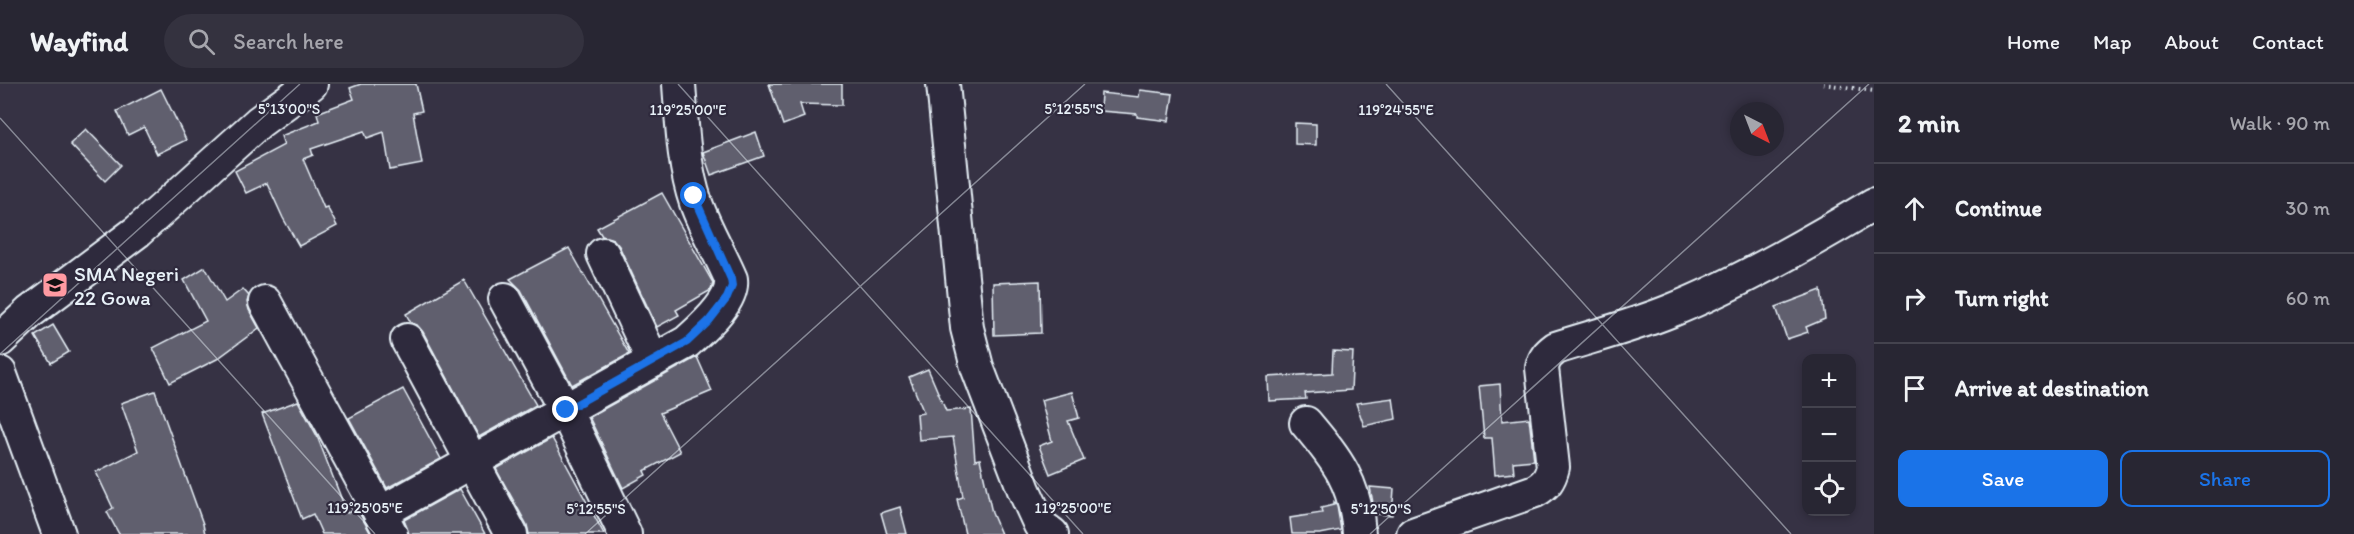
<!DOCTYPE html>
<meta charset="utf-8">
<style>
:root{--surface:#282633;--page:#34323f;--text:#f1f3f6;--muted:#a5a5ac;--line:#44434e;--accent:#1a73e8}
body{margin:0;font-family:Itim,sans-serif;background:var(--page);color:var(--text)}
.controls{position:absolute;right:18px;bottom:18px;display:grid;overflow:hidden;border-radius:12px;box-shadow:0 3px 9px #0003}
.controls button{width:54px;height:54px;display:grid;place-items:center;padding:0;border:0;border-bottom:2px solid var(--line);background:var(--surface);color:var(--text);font:30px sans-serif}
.compass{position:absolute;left:1730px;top:18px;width:54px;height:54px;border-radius:50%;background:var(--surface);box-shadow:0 3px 9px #0003;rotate:138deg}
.stop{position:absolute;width:18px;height:18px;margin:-14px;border:4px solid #1a73e8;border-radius:50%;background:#fff}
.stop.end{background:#1a73e8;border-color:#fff;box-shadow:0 2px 6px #0008}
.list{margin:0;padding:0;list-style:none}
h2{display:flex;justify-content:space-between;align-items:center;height:78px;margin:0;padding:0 24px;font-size:26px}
h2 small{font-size:20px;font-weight:400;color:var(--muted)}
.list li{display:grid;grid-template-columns:39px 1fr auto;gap:18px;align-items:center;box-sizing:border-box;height:90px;padding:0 24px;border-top:2px solid var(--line)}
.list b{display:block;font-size:22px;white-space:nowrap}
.list em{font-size:20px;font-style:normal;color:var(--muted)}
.actions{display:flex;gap:12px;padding:18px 24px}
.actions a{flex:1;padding:14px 0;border:2px solid var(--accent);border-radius:12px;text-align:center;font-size:21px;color:var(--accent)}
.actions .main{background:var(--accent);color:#fff}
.icon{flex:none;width:33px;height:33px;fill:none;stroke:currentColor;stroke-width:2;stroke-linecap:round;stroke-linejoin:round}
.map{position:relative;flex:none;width:1874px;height:450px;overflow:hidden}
header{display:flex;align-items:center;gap:36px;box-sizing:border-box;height:84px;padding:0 30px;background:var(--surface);border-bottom:2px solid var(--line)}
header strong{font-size:28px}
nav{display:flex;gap:33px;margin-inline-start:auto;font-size:21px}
.search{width:420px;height:54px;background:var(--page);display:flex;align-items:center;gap:15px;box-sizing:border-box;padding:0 21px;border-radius:33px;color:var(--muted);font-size:22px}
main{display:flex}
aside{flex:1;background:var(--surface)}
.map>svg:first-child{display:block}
</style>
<header>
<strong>Wayfind</strong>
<div class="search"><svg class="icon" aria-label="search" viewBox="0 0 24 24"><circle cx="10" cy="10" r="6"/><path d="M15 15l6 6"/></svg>Search here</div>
<nav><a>Home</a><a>Map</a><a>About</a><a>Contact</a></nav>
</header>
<main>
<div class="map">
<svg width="1874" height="450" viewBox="0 0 1874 450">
<rect width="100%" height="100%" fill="#363244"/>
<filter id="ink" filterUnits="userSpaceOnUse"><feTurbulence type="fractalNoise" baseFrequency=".0167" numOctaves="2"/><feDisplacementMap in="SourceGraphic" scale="12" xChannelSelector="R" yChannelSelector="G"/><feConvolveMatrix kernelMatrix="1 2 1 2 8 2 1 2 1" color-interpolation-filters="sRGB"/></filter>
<g filter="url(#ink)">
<g fill="#605e6e" stroke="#e8f1f8" stroke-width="1.5">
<path d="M 361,0 L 416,0 L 422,27 L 413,29 L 422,80 L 390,86 L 384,48 L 367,54 L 364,47 L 311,65 L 313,71 L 303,75 L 324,124 L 327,123 L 337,142 L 299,162 L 283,134 L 267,99 L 246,109 L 235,87 L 284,61 L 281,52 L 319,37 L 317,29 L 354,15 L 350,4 Z"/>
<path d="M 769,0 L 842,0 L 842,21 L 800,20 L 804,33 L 783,41 Z"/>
<path d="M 161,5 L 186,56 L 157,70 L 144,43 L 128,51 L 117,27 Z"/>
<path d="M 1140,6 L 1173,10 L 1169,37 L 1137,33 L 1137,30 L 1100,27 L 1101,9 L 1139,13 Z"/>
<path d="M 1295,39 L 1316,40 L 1316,61 L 1295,60 Z"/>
<path d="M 86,45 L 121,81 L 105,97 L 70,60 Z"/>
<path d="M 756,48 L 764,72 L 711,91 L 703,68 Z"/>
<path d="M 662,109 L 713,199 L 711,206 L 676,226 L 679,231 L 657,243 L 619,162 L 613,155 L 602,152 L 597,144 Z"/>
<path d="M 569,164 L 629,270 L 572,301 L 521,206 L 510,195 Z"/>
<path d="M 205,183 L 225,218 L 243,205 L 249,212 L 247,218 L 249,226 L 259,244 L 217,275 L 170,299 L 153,264 L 206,237 L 184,196 Z"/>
<path d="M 464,196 L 536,321 L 479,353 L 423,248 L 417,241 L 411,239 L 406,230 Z"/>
<path d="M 1040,197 L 1041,249 L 994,251 L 993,199 Z"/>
<path d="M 1821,206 L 1825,235 L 1806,243 L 1808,248 L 1787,255 L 1776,223 Z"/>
<path d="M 53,241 L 69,268 L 51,279 L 35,252 Z"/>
<path d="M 1333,267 L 1353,268 L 1351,306 L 1305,309 L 1306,315 L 1269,317 L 1268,293 L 1332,289 Z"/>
<path d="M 697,273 L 712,307 L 660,329 L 680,368 L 644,387 L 646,391 L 623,404 L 589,333 Z"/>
<path d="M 928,285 L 946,327 L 971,325 L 975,376 L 980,375 L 992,429 L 1001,450 L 965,450 L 957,415 L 963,413 L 953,353 L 919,356 L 917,330 L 924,329 L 909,293 Z"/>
<path d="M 1500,300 L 1502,337 L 1529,334 L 1534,376 L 1513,378 L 1514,389 L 1495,391 L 1492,354 L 1484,354 L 1479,302 Z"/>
<path d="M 403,305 L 441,375 L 387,404 L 349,334 Z"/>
<path d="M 155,307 L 203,440 L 205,450 L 119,450 L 107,428 L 113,424 L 96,388 L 138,367 L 121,319 Z"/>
<path d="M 1072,308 L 1079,334 L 1068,337 L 1084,376 L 1050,390 L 1039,362 L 1052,357 L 1041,316 Z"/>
<path d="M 1393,314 L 1396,335 L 1364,342 L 1356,319 Z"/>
<path d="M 298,317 L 317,352 L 347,429 L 357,425 L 371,450 L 322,450 L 313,430 L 302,435 L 262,330 Z"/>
<path d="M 552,354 L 604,450 L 529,450 L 527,441 L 496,385 Z"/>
<path d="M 1370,403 L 1394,405 L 1392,431 L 1375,430 Z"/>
<path d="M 460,405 L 485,450 L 409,450 L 404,436 Z"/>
<path d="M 1334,418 L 1337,422 L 1341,446 L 1320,450 L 1292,450 L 1290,434 L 1322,429 L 1321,424 L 1334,421 Z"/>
<path d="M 900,423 L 907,450 L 887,450 L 881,429 Z"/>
</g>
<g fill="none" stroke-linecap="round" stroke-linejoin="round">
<defs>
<g id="minor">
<path d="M 943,0 L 967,244 L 977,283 L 1024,406 L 1040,441 L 1052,450"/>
<path d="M 603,170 L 653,277"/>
<path d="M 505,215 L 565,326 L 625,450"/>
<path d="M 265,218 L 380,429"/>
<path d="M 0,256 L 30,228 L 138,147 L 259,38 L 311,0"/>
<path d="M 407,256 L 511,450"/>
<path d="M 0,289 L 59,450"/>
<path d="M 1306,339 C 1338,377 1356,400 1359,450"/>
<path d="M 391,450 L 380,429 L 687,258 C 702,244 734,218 731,195 C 720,169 705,145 696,119 C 683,81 682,39 679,0"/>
<path d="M 1413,450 L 1535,407 C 1546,401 1550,395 1553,383 L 1542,284 C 1544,274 1548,270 1556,264 C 1594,252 1633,242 1670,227 C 1738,200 1811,158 1874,120"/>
</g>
</defs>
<use href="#minor" stroke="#e8f1f8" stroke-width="36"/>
<path stroke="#e8f1f8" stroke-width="4" stroke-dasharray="1.5 4.5" stroke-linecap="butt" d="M 1823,0 L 1874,7"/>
<use href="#minor" stroke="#2f2a3d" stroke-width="32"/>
</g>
</g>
<g fill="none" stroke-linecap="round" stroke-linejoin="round" filter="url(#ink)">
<path stroke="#1a73e8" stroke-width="8" d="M 566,326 L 687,258 L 709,237 L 727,214 L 732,202 L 731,195 L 694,112"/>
</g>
<path fill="none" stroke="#e8f1f8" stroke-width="1.5" stroke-opacity="0.45" d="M 678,0 L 1083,450M 1386,0 L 1791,450M 0,34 L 375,450M 0,270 L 300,0M 585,450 L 1085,0M 1370,450 L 1869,0"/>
<defs>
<symbol id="school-square" viewBox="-11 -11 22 22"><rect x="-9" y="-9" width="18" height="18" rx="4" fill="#ff9aa2" stroke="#2f2a3d"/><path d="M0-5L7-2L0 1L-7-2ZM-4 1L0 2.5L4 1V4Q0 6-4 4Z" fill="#111"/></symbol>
</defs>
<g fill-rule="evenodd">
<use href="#school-square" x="40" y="186" width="30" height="30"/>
</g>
<g text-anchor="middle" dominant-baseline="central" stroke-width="4.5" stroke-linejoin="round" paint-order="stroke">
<g font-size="21" fill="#e8f1f8" stroke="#2f2a3d" text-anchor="start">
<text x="74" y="189">SMA Negeri<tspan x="74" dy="24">22 Gowa</tspan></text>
</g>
</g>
<g font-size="15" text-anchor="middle" fill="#e8f1f8" stroke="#2f2a3d" stroke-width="4.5" stroke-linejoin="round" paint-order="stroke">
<text x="289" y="30">5°13'00"S</text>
<text x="1074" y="30">5°12'55"S</text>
<text x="688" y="31">119°25'00"E</text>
<text x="1396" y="31">119°24'55"E</text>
<text x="365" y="429">119°25'05"E</text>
<text x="1073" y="429">119°25'00"E</text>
<text x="596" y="430">5°12'55"S</text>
<text x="1381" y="430">5°12'50"S</text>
</g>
</svg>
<div class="controls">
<button>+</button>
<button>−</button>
<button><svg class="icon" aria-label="locate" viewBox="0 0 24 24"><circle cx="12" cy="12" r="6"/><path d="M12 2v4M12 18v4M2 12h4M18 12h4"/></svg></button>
</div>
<svg class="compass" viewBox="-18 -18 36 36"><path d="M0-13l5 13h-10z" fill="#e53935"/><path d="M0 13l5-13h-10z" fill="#a5a5ac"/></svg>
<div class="stop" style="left:694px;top:112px"></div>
<div class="stop end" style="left:566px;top:326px"></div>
</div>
<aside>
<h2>2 min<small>Walk · 90 m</small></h2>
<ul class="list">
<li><svg class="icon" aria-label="ahead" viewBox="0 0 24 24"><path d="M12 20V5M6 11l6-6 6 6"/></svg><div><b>Continue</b></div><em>30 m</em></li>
<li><svg class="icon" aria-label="right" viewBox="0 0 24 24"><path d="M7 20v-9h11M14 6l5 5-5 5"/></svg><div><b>Turn right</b></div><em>60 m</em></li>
<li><svg class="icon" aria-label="arrive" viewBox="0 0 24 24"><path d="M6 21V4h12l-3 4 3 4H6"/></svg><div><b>Arrive at destination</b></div></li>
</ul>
<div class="actions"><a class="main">Save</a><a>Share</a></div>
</aside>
</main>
